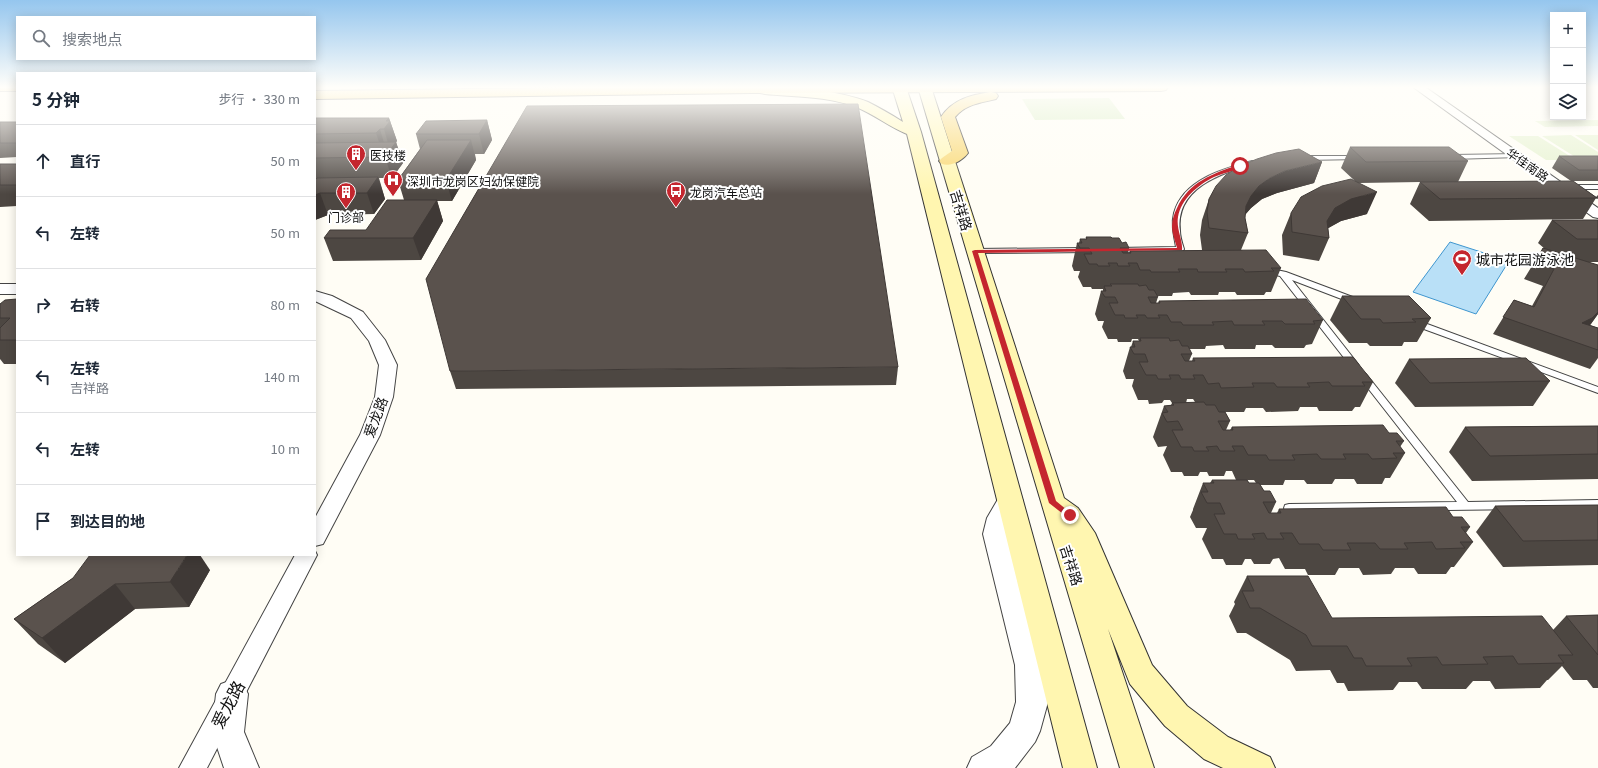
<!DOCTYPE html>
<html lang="zh">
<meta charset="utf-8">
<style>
:root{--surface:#fff;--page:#f2f2f3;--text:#1f2937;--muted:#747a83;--line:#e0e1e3}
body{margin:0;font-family:Georgia,"Noto Sans SC",serif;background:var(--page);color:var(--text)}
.controls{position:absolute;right:12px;top:12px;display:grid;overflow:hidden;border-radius:0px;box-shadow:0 2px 10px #0003}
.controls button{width:36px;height:36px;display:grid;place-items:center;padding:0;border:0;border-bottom:1px solid var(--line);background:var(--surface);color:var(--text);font:20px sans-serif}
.stop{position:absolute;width:12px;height:12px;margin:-9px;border:3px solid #c4262e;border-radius:50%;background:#fff}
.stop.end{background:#c4262e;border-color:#fff;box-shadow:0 1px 4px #0008}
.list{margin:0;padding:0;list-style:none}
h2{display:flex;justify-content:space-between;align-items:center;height:52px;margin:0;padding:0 16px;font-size:17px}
h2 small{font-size:13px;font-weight:400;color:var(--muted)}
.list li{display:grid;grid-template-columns:26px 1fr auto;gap:12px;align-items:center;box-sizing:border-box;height:72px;padding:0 16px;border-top:1px solid var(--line)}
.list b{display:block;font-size:15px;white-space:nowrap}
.list p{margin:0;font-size:13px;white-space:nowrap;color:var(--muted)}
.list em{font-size:13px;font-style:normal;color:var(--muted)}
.icon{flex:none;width:22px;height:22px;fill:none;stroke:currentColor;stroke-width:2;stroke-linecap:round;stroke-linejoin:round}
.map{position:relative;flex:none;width:1598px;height:768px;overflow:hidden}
.search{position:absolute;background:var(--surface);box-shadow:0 2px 10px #0003;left:16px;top:16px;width:300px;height:44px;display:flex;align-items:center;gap:10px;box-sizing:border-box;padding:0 14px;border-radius:0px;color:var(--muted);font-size:15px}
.panel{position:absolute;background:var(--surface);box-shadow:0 2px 10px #0003;left:16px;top:72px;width:300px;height:484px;border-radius:0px}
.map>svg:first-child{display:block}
</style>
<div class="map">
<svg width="1598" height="768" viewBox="0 0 1598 768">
<rect width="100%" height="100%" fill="#fffdf5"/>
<path fill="#d5ebbd" d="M 1109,98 L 1125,119 L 1035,120 L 1022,99 Z"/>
<g fill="#e6f2cf">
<path d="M 1598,120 L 1598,126 L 1545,127 L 1535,121 Z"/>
<path d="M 1571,135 L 1598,152 L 1598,160 L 1580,160 L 1542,136 Z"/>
<path d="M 1575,135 L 1598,135 L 1598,150 Z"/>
<path d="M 1509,136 L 1538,136 L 1576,160 L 1546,160 Z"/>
</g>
<path fill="#b9e0f7" stroke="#3f96cf" d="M 1450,242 L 1509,261 L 1476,314 L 1413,292 Z"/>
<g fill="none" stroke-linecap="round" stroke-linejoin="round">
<defs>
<g id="service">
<path d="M 1517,154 L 1520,156 L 1519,157 L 1452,159 L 1449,157 L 1452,155 Z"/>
<path d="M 1358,156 L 1361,158 L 1360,159 L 1304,160 L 1301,158 L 1304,156 Z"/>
<path d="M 1252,161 L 1254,162 L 1254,164 C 1221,173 1175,188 1180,231 C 1180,237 1182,243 1184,249 L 1183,251 L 1117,252 L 1113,250 L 1117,248 L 1176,247 C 1174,236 1171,224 1174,213 C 1183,180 1222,169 1252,161 Z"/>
<path d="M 1598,185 L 1598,189 L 1569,189 L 1566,187 L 1569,185 Z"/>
<path d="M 1088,248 L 1092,250 L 1091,252 L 975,253 L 971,251 L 975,249 Z"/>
<path d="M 1264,268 L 1267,268 L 1286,272 L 1358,299 L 1359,301 L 1358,303 L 1352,303 L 1292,280 L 1358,364 L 1359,366 L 1358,368 L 1352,368 L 1280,276 L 1264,272 Z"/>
<path d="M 1413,321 L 1419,321 L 1598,387 L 1598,393 L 1413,325 L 1412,323 Z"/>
<path d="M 1363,373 L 1366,374 L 1468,502 L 1598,500 L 1598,508 L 1289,512 L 1285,511 L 1284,508 L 1285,505 L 1289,504 L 1457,502 L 1360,378 L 1359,376 Z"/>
</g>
<g id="minor">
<path d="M 1413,87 L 1425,87 L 1598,208 L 1598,218 L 1593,217 Z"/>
<rect x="0" y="284" width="17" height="10"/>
<path d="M 315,291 L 332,296 L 363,312 L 385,340 L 397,365 L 393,397 L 380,435 L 323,544 L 315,546 L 315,518 L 360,435 L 375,397 L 379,365 L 369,341 L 351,318 L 315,301 Z"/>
<path d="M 315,551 L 317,555 L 207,768 L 179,768 L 295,555 L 315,555 Z"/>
</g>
<g id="tertiary">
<path d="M 1010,492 L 1019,494 L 1023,501 L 1013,518 L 1009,534 L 1045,665 L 1048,702 L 1040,731 L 1035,742 L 1015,768 L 967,768 L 972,757 L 991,746 L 1010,723 L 1016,702 L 1015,665 L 983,534 L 987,518 L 1001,494 Z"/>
<path d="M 232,680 L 243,684 L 248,694 L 244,732 L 259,768 L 224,768 L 212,732 L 216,694 L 221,684 Z"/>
</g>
<g id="secondary">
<path d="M 760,87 C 787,84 843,92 868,102 C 880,108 892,115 903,122 L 892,87 L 906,87 L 921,132 L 1097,768 L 1063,768 L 907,134 C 889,127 874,114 856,107 C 827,96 795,97 765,94 L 760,93 L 758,90 Z"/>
<path d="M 918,87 L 931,87 L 1064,498 L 1078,508 L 1095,533 L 1152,665 L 1187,706 L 1228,737 L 1270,757 L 1275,768 L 1223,768 L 1204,759 L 1165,726 L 1130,684 L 1108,629 L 1154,768 L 1120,768 Z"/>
</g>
<g id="primary">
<rect x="0" y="87" width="17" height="4"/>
<path d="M 621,87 L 1168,87 L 1166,90 L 1161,91 L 751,93 L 315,99 L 315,91 Z"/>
<path d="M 991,92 L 996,93 L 998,96 L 996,99 C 980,103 966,104 955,117 L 968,153 C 962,161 951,167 942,164 L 939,161 L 942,158 L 952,151 L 941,117 C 953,99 971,95 991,92 Z"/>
</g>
</defs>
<use href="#service" stroke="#444" stroke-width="2"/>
<use href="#minor" stroke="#444" stroke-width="2"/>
<use href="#tertiary" stroke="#444" stroke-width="2"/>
<use href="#secondary" stroke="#333" stroke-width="2"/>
<use href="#primary" stroke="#222" stroke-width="2"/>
<use href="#service" fill="#fff" fill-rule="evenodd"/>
<use href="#minor" fill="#fff" fill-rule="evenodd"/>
<use href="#tertiary" fill="#fff" fill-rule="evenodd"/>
<use href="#secondary" fill="#fff6b0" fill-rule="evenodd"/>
<use href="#primary" fill="#f9d66b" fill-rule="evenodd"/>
</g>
<g fill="#4d4742" fill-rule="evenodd">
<path d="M 315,118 L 389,118 L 397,141 L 396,142 L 403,163 L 392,178 L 379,178 L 385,199 L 374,214 L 328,215 L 315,220 L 316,179 L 315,179 Z"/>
<path d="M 487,120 L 492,140 L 484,154 L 475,154 L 476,160 L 452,201 L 437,201 L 443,221 L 421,260 L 333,261 L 324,238 L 366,230 L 404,200 L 398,180 L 420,149 L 416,134 Z"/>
<path d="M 0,122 L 17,122 L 17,157 L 0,158 Z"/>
<path d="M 1350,147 L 1468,161 L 1458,182 L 1571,181 L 1552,168 L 1559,156 L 1598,156 L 1598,181 L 1573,181 L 1596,197 L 1598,195 L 1598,199 L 1596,198 L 1583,219 L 1429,221 L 1410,204 L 1420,182 L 1359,183 L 1367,214 L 1341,221 L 1328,228 L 1329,238 L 1319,261 L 1283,255 L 1282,235 L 1291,213 L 1355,181 L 1341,168 Z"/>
<path d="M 1322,162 L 1314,183 L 1277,193 L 1262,199 L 1251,208 L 1245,215 L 1245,218 L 1248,233 L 1241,250 L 1281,268 L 1271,292 L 1266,292 L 1264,295 L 1237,295 L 1235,292 L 1219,292 L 1218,295 L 1191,295 L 1189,292 L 1173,293 L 1172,296 L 1157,296 L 1158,297 L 1156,303 L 1158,303 L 1159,301 L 1323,320 L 1312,344 L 1306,345 L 1304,348 L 1275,348 L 1272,345 L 1256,345 L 1255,349 L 1225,349 L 1223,345 L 1206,346 L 1205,349 L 1189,349 L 1192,354 L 1189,361 L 1192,361 L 1193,358 L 1373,382 L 1360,407 L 1355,407 L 1352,411 L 1319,411 L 1317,407 L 1300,407 L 1298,411 L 1266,412 L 1263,408 L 1246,408 L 1244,412 L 1225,412 L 1230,421 L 1226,430 L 1230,430 L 1232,427 L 1389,433 L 1404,441 L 1400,447 L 1405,453 L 1390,478 L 1385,478 L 1382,484 L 1357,484 L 1354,479 L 1335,479 L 1332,484 L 1307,484 L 1304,480 L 1285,480 L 1283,485 L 1260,485 L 1264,491 L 1276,502 L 1271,513 L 1277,513 L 1279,509 L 1453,517 L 1470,527 L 1466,533 L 1473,542 L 1454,567 L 1451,567 L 1446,574 L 1418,574 L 1414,568 L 1395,568 L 1391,574 L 1363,575 L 1359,568 L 1339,568 L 1335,575 L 1308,575 L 1305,569 L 1285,569 L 1279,558 L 1273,559 L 1270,564 L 1254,564 L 1251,559 L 1245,559 L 1242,565 L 1226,565 L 1223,559 L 1212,559 L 1202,539 L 1207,528 L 1196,528 L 1190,517 L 1193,510 L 1193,509 L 1203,483 L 1210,483 L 1212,480 L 1236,480 L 1232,471 L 1226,471 L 1224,476 L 1209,476 L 1207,472 L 1200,472 L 1198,476 L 1184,476 L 1182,472 L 1171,472 L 1163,455 L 1167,446 L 1158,447 L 1153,437 L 1164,406 L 1171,405 L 1172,403 L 1170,400 L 1164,400 L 1162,403 L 1149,404 L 1148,400 L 1138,400 L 1132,386 L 1134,379 L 1126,379 L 1123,371 L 1130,347 L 1131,347 L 1133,341 L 1139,341 L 1138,339 L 1132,339 L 1131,342 L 1118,342 L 1117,339 L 1108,339 L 1102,327 L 1104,321 L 1098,321 L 1095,314 L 1101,291 L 1103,291 L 1103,289 L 1092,289 L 1091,287 L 1083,287 L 1078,277 L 1080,271 L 1074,271 L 1072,266 L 1077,243 L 1079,243 L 1080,239 L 1086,239 L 1086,237 L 1112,238 L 1122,243 L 1129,248 L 1128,253 L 1129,253 L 1130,251 L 1206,251 L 1202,250 L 1200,235 L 1202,220 L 1209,199 ZM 1187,399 L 1193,399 L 1195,402 L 1186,403 ZM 1247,480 L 1254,480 L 1256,483 L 1249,483 Z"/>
<path d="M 0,164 L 17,164 L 17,206 L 0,207 Z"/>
<path d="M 1552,220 L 1598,220 L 1598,262 L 1588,262 L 1598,265 L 1598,314 L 1590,325 L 1598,328 L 1598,358 L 1590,369 L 1493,334 L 1514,300 L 1532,306 L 1543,286 L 1524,279 L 1543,248 L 1545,249 L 1538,243 Z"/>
<path d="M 1342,296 L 1431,318 L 1417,342 L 1404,342 L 1402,346 L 1370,346 L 1367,343 L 1349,343 L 1330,320 Z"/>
<path d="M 17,299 L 17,364 L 4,364 L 0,359 L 0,304 Z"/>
<path d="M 1409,359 L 1550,381 L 1533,406 L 1415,407 L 1395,383 Z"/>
<path d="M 898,367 L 896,385 L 456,389 L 450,371 Z"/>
<path d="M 1598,426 L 1598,479 L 1472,481 L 1449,452 L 1465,427 Z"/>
<path d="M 1598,505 L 1598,565 L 1503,567 L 1476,532 L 1495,506 Z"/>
<path d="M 210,570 L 189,607 L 135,609 L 65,663 L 38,644 L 14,619 L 73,578 Z"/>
<path d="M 1247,576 L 1332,618 L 1553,630 L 1566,616 L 1598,615 L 1598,688 L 1593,688 L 1587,680 L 1573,680 L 1562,666 L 1548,680 L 1547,680 L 1540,688 L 1495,689 L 1490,681 L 1473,681 L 1466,689 L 1422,689 L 1417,682 L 1399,682 L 1393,690 L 1348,691 L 1344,683 L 1337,683 L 1330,670 L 1296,671 L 1290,660 L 1246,633 L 1237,633 L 1229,616 L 1235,604 L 1234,602 Z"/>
</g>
<g fill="#3f3936">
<path d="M 389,118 L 397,141 L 390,150 L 384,129 L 386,121 Z"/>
<path d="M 487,120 L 492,140 L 484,154 L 479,134 Z"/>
<path d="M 380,129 L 386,150 L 383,154 L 376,133 Z"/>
<path d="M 471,140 L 476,160 L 452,201 L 446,180 Z"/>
<path d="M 396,142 L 403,163 L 392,178 L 385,157 Z"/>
<path d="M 1322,162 L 1314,183 L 1277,193 L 1262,199 L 1251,208 L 1243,217 L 1246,206 L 1251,196 L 1259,186 L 1270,178 L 1285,171 Z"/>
<path d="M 378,177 L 385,199 L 374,214 L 367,193 Z"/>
<path d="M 1377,192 L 1367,214 L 1341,221 L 1325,230 L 1327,221 L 1335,208 L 1351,199 Z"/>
<path d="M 320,193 L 328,215 L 315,220 L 315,195 Z"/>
<path d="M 437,200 L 443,221 L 421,260 L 413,238 Z"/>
<path d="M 1598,312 L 1598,314 L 1591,324 L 1580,336 L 1582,323 Z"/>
<path d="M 187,555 L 200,555 L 210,570 L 189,607 L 170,582 Z"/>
<path d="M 115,584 L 135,609 L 65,663 L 42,638 Z"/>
</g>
<g fill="#5a524d" stroke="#3f3936">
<path d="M 858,104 L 898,367 L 450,371 L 426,279 L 527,106 Z"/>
<path d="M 315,118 L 389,118 L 386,121 L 390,121 L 384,129 L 380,129 L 376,133 L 315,134 Z"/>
<path d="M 487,120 L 479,134 L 416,134 L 426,121 Z"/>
<rect x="0" y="122" width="17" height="21"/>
<path d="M 427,140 L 471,140 L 446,180 L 398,180 Z"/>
<path d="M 396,142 L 385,157 L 315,158 L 315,143 Z"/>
<path d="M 1350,147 L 1449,147 L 1468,161 L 1366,162 Z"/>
<path d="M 1299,149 L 1322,162 L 1285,171 L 1270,178 L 1259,186 L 1251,196 L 1246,206 L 1245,218 L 1248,233 L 1209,228 L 1207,212 L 1209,199 L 1216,186 L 1226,175 L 1240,166 L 1257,159 L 1276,153 Z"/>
<path d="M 1559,156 L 1598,156 L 1598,170 L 1579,170 Z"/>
<rect x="0" y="164" width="17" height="21"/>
<path d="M 378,177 L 367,193 L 320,193 L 315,195 L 315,180 L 317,178 Z"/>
<path d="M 1351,179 L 1377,192 L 1351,199 L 1335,208 L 1327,221 L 1329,238 L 1292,232 L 1291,213 L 1301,197 L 1322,186 Z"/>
<path d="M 1573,181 L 1597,198 L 1440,199 L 1420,182 Z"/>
<path d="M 387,200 L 437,200 L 413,238 L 324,238 L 330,230 L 366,230 Z"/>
<path d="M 1552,220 L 1598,220 L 1598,239 L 1577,239 Z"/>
<path d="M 1086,237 L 1111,237 L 1112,238 L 1119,238 L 1122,243 L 1126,242 L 1129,248 L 1120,248 L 1123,253 L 1131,253 L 1130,251 L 1266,250 L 1281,268 L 1271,268 L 1274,271 L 1245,272 L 1243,269 L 1225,269 L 1227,272 L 1198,272 L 1197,269 L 1178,269 L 1180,272 L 1151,272 L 1150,270 L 1140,270 L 1137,263 L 1128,263 L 1130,266 L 1118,266 L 1117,263 L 1108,263 L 1110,266 L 1098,266 L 1097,264 L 1089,264 L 1084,254 L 1092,254 L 1089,248 L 1080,248 L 1077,243 L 1082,243 L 1080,239 L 1087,239 Z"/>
<path d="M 1543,248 L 1598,265 L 1598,312 L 1592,318 L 1582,323 L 1598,328 L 1598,350 L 1503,317 L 1514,300 L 1534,307 L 1554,269 L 1535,263 Z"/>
<path d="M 1110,284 L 1138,284 L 1139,286 L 1146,285 L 1149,290 L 1154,290 L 1158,297 L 1148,297 L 1151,303 L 1160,303 L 1159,301 L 1306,299 L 1323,320 L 1313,321 L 1315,324 L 1285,324 L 1282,321 L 1262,321 L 1265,325 L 1234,325 L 1232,321 L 1212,322 L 1214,325 L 1183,325 L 1181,322 L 1171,322 L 1167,315 L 1158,315 L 1160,318 L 1147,318 L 1145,315 L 1136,315 L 1138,318 L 1125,318 L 1124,315 L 1115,315 L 1109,303 L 1118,303 L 1115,297 L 1105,297 L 1101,291 L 1106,291 L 1104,286 L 1112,286 Z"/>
<path d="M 1342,296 L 1409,296 L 1431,318 L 1412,319 L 1416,322 L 1383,323 L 1380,319 L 1361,319 Z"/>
<path d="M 17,299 L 17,340 L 0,340 L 0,328 L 10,318 L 0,318 L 0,304 L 5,300 Z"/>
<path d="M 1140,338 L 1169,338 L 1170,341 L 1179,340 L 1182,346 L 1188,346 L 1192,354 L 1181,354 L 1185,361 L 1195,361 L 1193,358 L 1353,357 L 1373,382 L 1362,382 L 1365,386 L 1332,386 L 1329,382 L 1307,383 L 1310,387 L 1277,387 L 1274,383 L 1252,383 L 1254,387 L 1221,388 L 1219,383 L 1208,384 L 1203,375 L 1193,375 L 1195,379 L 1181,379 L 1179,375 L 1169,375 L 1171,379 L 1158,379 L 1156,375 L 1146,375 L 1139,362 L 1148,362 L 1145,354 L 1134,354 L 1130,347 L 1135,347 L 1133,341 L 1141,341 Z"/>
<path d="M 1526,358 L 1550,381 L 1430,383 L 1409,359 Z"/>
<path d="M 1204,402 L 1206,405 L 1215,405 L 1219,412 L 1225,412 L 1230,421 L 1218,421 L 1223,430 L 1233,430 L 1232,427 L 1383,425 L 1389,433 L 1397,433 L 1404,441 L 1396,441 L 1405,453 L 1393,453 L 1397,458 L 1372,459 L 1368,454 L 1343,454 L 1346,459 L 1321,459 L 1317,454 L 1292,455 L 1295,460 L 1269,460 L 1266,455 L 1248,455 L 1243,446 L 1232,446 L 1235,451 L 1220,451 L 1217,446 L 1206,447 L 1209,451 L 1194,451 L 1192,447 L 1181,447 L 1172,430 L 1183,430 L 1178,421 L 1167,422 L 1162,413 L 1168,412 L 1164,406 L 1174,405 L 1172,403 Z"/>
<path d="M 1598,426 L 1598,454 L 1490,456 L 1465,427 Z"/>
<path d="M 1212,480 L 1247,480 L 1249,483 L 1259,483 L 1264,491 L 1270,491 L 1276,502 L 1263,502 L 1269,513 L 1281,513 L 1279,509 L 1446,507 L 1453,517 L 1462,517 L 1470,527 L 1461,527 L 1473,542 L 1460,542 L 1465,548 L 1436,549 L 1432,542 L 1404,543 L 1408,549 L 1380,549 L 1375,543 L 1347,543 L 1351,550 L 1323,550 L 1319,544 L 1299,544 L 1292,533 L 1280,533 L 1284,539 L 1267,539 L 1264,533 L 1252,534 L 1255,539 L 1238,539 L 1236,534 L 1224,534 L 1214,514 L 1225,514 L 1220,503 L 1207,503 L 1201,492 L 1208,492 L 1203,483 L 1214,483 Z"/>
<path d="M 1598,505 L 1598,540 L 1523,541 L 1495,506 Z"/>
<path d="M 90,555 L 187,555 L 170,582 L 115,584 L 42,638 L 14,619 L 73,578 Z"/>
<path d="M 1247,576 L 1308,576 L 1332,618 L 1542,616 L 1573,655 L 1558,655 L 1564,663 L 1518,664 L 1513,656 L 1483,657 L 1488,664 L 1442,665 L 1437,657 L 1407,658 L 1412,666 L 1366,666 L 1362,658 L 1354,658 L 1347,646 L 1312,646 L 1306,635 L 1260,608 L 1250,608 L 1242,591 L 1254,591 Z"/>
<path d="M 1598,615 L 1598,655 L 1566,616 Z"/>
</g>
<linearGradient id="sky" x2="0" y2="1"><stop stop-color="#95c6ee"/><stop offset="0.45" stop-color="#fffefa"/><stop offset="1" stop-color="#fffefa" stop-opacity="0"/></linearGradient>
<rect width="1598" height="194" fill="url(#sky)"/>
<path fill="#c4262e" d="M 1238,165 L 1242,166 C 1234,172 1222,173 1214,177 C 1198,185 1181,199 1178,217 C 1176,229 1183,240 1182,250 L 978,253 L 1056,501 L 1073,515 L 1070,518 L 1067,517 L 1049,503 L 972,251 L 975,250 L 1177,248 C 1175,241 1172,233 1172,226 C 1172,220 1174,214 1177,208 C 1189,182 1212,174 1238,165 Z"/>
<defs>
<symbol id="building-pin" viewBox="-11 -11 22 30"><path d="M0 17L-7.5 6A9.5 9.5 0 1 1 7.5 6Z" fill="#c4262e" stroke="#fff"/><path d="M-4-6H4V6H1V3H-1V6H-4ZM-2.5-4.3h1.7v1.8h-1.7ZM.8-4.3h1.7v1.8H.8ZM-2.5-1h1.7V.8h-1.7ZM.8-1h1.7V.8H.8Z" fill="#fff"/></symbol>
<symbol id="hospital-pin" viewBox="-11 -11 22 30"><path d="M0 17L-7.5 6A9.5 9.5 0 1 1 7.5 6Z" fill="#c4262e" stroke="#fff"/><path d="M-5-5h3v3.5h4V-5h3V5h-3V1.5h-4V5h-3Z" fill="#fff"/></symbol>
<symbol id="bus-pin" viewBox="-11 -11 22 30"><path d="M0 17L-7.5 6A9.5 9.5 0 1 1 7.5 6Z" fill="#c4262e" stroke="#fff"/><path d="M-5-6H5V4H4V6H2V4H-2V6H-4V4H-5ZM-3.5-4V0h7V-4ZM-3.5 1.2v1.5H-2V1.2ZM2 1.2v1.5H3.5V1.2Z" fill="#fff"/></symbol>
<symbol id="stadium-pin" viewBox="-11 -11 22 30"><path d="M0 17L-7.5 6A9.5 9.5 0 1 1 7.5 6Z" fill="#c4262e" stroke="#fff"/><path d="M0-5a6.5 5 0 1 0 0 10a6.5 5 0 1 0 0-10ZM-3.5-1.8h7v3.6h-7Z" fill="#fff"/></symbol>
</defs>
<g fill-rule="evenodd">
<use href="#building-pin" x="345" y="143" width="22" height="30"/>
<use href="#hospital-pin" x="382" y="169" width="22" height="30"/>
<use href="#bus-pin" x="665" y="180" width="22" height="30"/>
<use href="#building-pin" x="335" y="181" width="22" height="30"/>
<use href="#stadium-pin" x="1451" y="248" width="22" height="30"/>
</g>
<g text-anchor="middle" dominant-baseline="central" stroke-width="4" stroke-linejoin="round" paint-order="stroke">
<g font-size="12" fill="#111" stroke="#fff" text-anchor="start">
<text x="370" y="154">医技楼</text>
<text x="407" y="180">深圳市龙岗区妇幼保健院</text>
<text x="690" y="191">龙岗汽车总站</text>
<text x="346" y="216" text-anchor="middle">门诊部</text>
</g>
<g font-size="12" fill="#111" stroke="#fff">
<text transform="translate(1528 164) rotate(35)">华佳南路</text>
</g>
<g font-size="14" fill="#111" stroke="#fff">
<text transform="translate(962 210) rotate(73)">吉祥路</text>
<text transform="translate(375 417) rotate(-69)">爱龙路</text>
<text transform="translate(1072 565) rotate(72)">吉祥路</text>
</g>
<g font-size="14" fill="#111" stroke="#fff" text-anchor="start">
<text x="1476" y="259">城市花园游泳池</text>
</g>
<g font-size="17" fill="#111" stroke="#fff">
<text transform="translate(227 704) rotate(-62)">爱龙路</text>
</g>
</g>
</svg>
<div class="controls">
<button>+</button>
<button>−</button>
<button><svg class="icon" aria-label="layers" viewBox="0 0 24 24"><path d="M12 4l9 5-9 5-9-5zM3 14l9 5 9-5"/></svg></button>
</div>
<div class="stop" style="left:1240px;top:166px"></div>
<div class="stop end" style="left:1070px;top:515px"></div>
<div class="search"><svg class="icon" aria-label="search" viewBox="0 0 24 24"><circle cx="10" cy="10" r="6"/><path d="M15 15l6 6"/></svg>搜索地点</div>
<section class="panel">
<h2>5 分钟<small>步行 · 330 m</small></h2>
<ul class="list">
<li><svg class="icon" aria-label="ahead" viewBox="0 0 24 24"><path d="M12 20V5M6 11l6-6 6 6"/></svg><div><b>直行</b></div><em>50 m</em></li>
<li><svg class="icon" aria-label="left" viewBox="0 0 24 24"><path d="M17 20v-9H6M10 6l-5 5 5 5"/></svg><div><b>左转</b></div><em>50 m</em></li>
<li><svg class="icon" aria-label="right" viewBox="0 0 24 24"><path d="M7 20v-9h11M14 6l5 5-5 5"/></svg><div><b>右转</b></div><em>80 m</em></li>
<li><svg class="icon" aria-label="left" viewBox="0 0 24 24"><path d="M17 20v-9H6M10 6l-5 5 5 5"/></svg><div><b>左转</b><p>吉祥路</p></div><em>140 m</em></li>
<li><svg class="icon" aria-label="left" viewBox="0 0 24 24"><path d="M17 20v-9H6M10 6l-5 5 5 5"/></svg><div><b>左转</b></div><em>10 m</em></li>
<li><svg class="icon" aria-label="arrive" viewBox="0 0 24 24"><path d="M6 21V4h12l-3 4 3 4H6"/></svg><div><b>到达目的地</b></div></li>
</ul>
</section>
</div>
